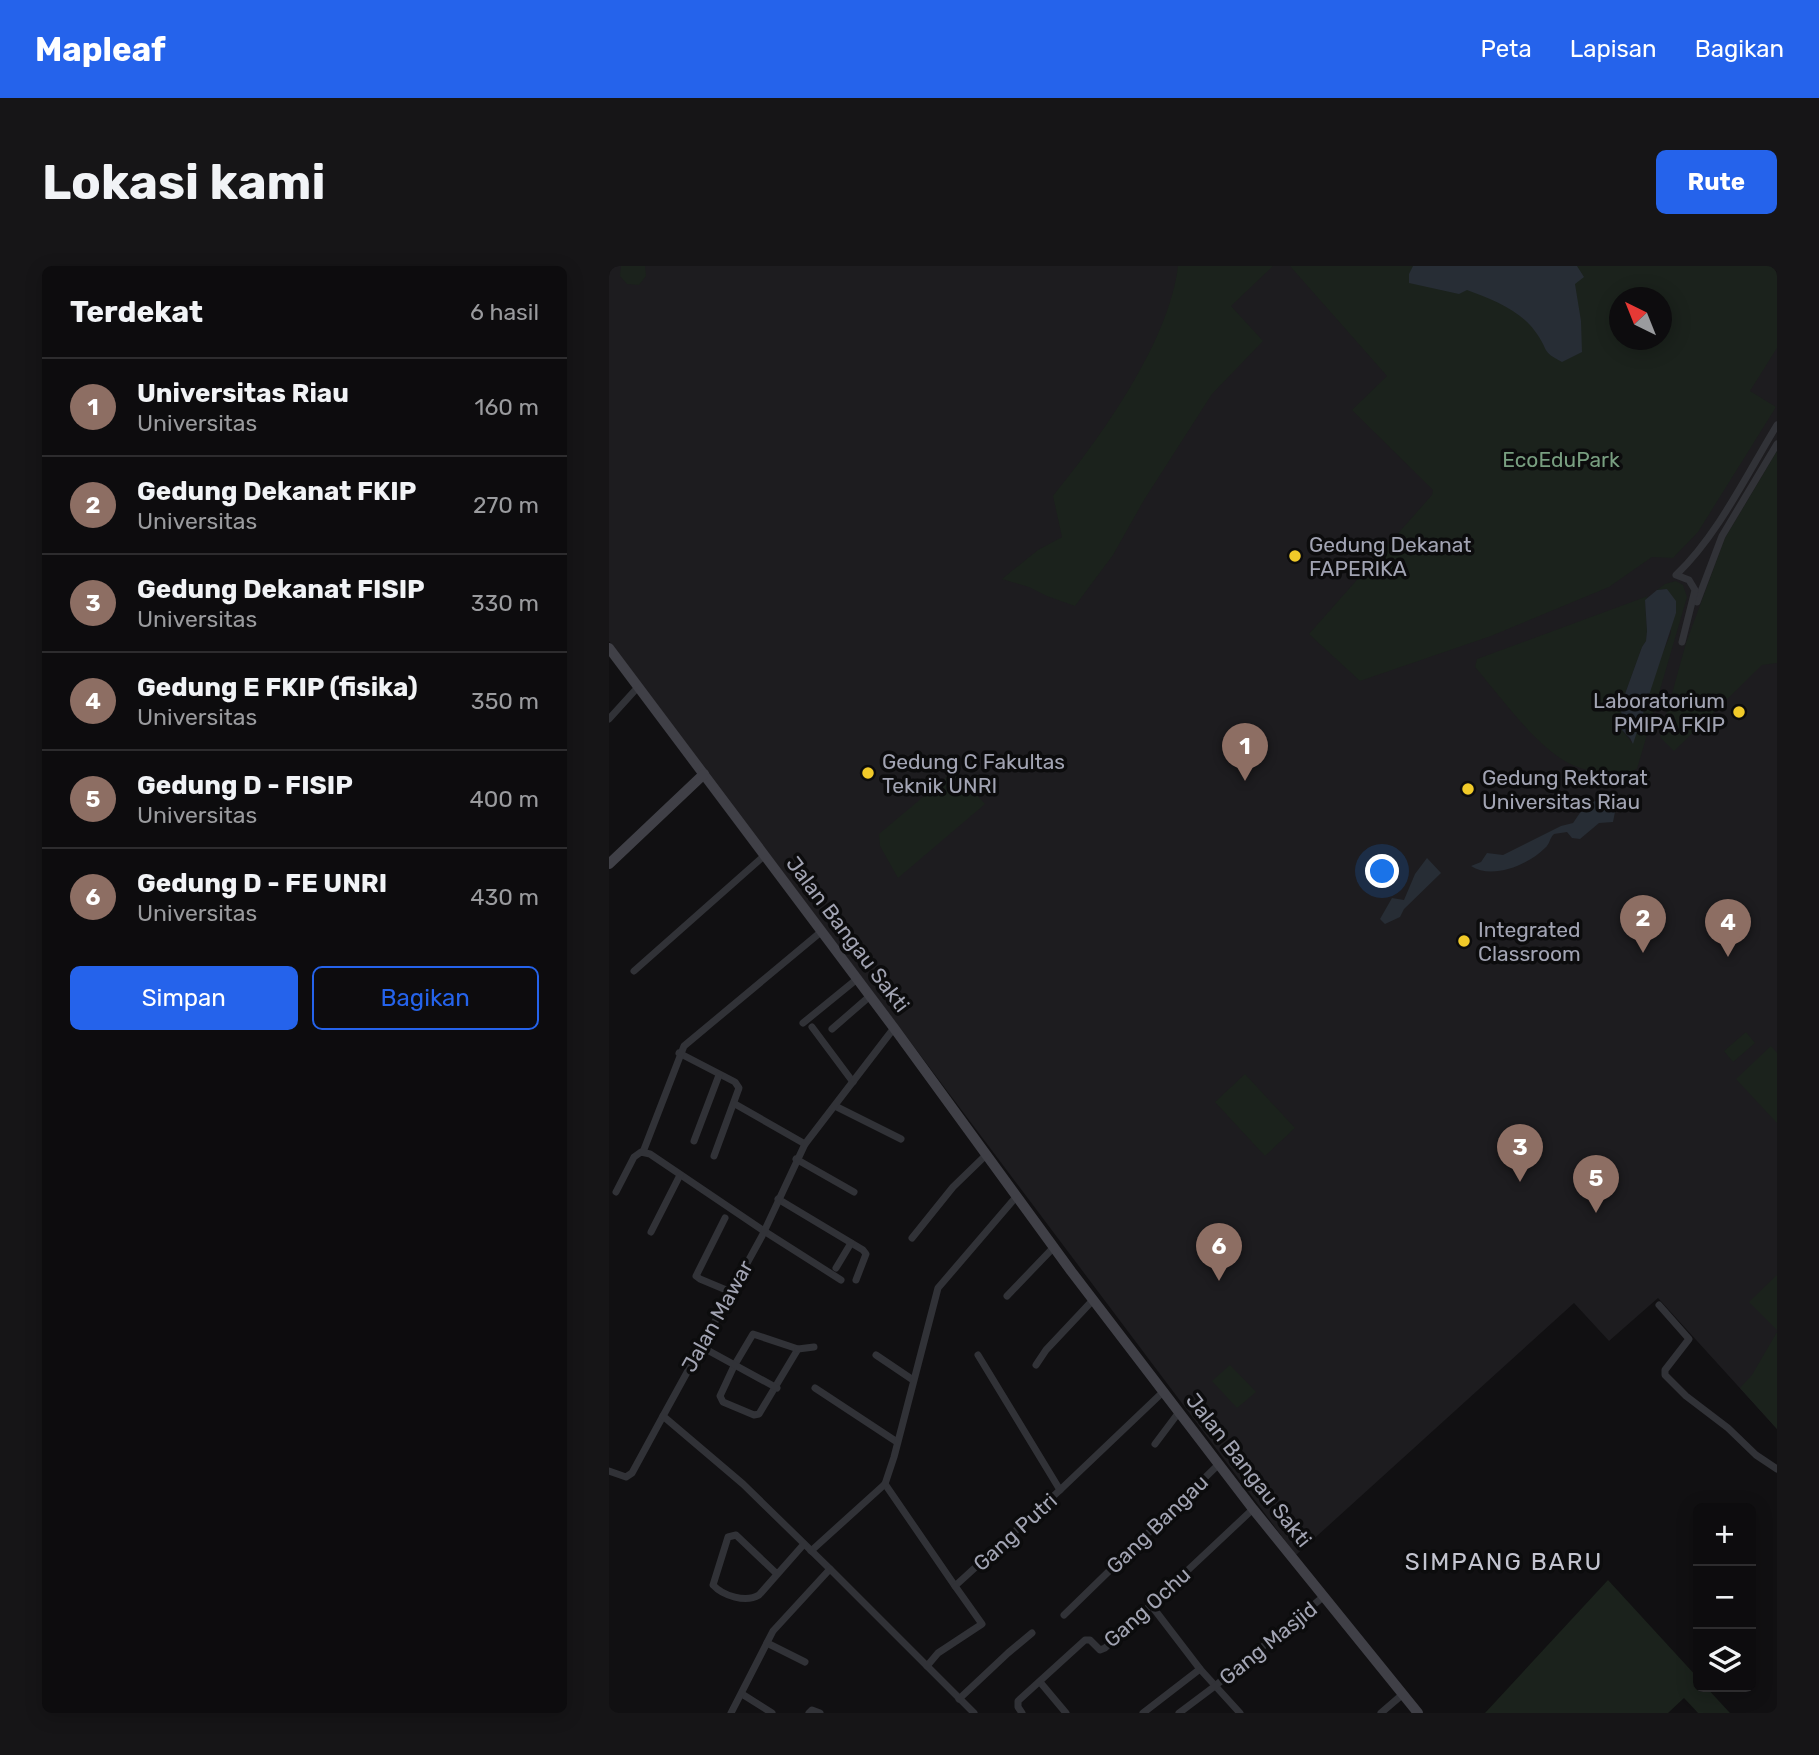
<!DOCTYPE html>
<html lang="id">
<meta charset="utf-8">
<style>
:root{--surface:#0d0c0e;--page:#161517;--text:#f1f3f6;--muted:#9a9b9e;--line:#2d2c2e;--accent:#2563eb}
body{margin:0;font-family:Rubik,sans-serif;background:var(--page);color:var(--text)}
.controls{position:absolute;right:21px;bottom:21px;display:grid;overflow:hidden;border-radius:10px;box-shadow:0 4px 18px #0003}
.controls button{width:63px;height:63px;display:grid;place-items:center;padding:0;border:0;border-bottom:2px solid var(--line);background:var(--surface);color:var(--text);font:35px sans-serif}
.compass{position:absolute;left:1000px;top:21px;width:63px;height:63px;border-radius:50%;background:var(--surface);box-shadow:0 4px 18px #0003;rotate:317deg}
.you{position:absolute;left:774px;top:606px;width:24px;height:24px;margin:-18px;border:5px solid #fff;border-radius:50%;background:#1a73e8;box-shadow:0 0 0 10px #1a73e833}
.badge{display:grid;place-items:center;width:46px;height:46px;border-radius:50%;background:var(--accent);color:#fff;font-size:23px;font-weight:700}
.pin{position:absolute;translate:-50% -58px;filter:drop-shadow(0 2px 4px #0008)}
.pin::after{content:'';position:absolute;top:37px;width:24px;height:21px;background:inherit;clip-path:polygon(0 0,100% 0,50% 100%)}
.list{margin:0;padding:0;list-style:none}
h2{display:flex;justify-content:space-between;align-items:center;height:91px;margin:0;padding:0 28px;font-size:30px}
h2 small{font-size:23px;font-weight:400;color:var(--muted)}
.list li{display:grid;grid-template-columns:46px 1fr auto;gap:21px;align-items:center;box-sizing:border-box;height:98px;padding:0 28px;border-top:2px solid var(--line)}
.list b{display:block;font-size:26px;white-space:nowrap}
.list p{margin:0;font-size:23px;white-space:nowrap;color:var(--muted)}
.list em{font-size:23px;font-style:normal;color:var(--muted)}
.actions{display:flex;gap:14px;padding:21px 28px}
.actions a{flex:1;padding:16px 0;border:2px solid var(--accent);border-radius:10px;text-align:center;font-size:24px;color:var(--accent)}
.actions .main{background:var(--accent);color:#fff}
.icon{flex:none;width:38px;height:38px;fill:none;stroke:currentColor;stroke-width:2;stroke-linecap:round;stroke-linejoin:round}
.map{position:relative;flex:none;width:1168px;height:1447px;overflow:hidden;border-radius:10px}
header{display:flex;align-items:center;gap:42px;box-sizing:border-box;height:98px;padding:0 35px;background:var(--accent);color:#fff}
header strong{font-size:33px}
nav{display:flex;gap:38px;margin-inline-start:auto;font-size:24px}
.intro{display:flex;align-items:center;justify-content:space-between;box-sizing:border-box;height:168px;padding:0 42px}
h1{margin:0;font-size:49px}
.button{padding:18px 32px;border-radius:10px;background:var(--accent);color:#fff;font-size:24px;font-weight:700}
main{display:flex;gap:42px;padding:0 42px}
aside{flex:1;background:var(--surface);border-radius:10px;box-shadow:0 4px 18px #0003}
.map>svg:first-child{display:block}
</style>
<header>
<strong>Mapleaf</strong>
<nav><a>Peta</a><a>Lapisan</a><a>Bagikan</a></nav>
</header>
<div class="intro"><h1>Lokasi kami</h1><a class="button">Rute</a></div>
<main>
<aside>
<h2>Terdekat<small>6 hasil</small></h2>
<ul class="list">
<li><span class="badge" style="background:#8d6e63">1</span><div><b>Universitas Riau</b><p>Universitas</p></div><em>160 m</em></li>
<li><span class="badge" style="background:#8d6e63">2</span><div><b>Gedung Dekanat FKIP</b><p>Universitas</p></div><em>270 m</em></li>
<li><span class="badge" style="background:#8d6e63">3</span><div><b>Gedung Dekanat FISIP</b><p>Universitas</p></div><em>330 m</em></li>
<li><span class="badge" style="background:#8d6e63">4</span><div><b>Gedung E FKIP (fisika)</b><p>Universitas</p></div><em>350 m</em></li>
<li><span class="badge" style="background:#8d6e63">5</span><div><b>Gedung D - FISIP</b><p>Universitas</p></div><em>400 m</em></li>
<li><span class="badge" style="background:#8d6e63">6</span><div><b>Gedung D - FE UNRI</b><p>Universitas</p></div><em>430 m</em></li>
</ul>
<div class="actions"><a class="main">Simpan</a><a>Bagikan</a></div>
</aside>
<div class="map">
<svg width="1168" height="1447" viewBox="0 0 1168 1447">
<rect width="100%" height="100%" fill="#111012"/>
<path fill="#1d1c1f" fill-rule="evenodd" d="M 0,0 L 1168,0 L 1168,1163 L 1049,1032 L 1000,1075 L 965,1037 L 687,1289 L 0,375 ZM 1010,32 L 1052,32 L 1052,74 L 1010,74 Z"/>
<g fill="#1b221c" fill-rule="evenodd">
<path d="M 12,0 L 36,0 L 37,10 L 30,19 L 18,18 L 11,10 Z"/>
<path d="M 569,0 L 664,0 L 622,40 L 654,75 L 603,128 L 535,234 L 504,289 L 466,340 L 438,330 L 420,321 L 393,313 L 429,284 L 453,271 L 444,230 C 492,171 560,76 569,0 Z"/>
<path d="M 681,0 L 1168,0 L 1168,82 L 1141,125 L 1167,141 L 1089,266 L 1064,292 L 1043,291 L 1000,321 L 882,370 L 751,415 L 700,368 L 823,229 L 824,224 L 743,144 L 778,110 ZM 1010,32 L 1052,32 L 1052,74 L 1010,74 Z"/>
<path d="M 1168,185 L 1168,397 L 1153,399 L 1065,485 L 1051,471 L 1077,377 L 1116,272 Z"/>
<path d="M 1067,315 L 1074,319 L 1078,331 L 1028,503 C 1007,513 969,505 951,492 C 919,470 891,430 866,401 L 868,393 L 1039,330 L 1036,335 L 1038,365 L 1037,375 L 1033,381 L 1012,439 L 1013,464 L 1023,477 L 1049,398 L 1062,367 L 1058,323 L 1048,324 L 1056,318 Z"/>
<path d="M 345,505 L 376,538 L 289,612 L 271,580 L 270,568 Z"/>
<path d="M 1137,766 L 1146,777 L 1124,796 L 1115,785 Z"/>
<path d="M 1162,780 L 1168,787 L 1168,857 L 1127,813 Z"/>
<path d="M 636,808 L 686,862 L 656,890 L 606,836 Z"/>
<path d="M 1168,1009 L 1168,1064 L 1140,1036 Z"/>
<path d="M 1168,1066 L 1168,1163 L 1131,1122 L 1143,1109 Z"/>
<path d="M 621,1099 L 647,1126 L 628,1142 L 603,1115 Z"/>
<path d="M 999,1314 L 1089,1412 L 1089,1421 L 1097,1421 L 1121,1447 L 1089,1447 L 1075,1432 L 1059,1447 L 876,1447 Z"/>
</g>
<g fill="#272d35">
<path d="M 804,0 L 968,0 L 975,11 L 966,18 L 972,55 L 973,86 L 953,96 C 932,85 940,85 928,68 C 912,44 884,34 858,24 L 850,28 L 800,17 L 800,8 Z"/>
<path d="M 1058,323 L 1067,335 L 1067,347 L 1024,478 L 1021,472 L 1013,464 L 1012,439 L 1033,381 L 1037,375 L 1038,365 L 1036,334 L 1048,324 Z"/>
<path d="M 986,535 L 999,536 L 1007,541 L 1004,556 L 990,557 L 971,573 L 963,572 L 958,566 L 945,568 C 940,573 941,578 936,582 C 919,599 883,614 862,600 L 872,596 L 878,587 L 894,589 L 952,560 L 964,557 L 975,541 Z"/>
<path d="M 818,592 L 832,607 L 795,643 L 791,651 L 776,658 L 771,653 L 783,632 L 795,634 L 806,608 Z"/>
</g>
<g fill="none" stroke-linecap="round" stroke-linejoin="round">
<g stroke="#313237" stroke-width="7">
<path d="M 1088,336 L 1113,270 L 1168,178"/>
<path d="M 1073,376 L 1086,324 L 1080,314 L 1067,309 C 1109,269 1138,208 1168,159"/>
<path d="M 0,453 L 29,421"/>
<path d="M 25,705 L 156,589"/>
<path d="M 194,757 L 248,713"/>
<path d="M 203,761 L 244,816"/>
<path d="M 223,763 L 261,730"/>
<path d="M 70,787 L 126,816 L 130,822 L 105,890"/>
<path d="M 126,838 L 196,878"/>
<path d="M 226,840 L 292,873"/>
<path d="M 85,875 L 110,809"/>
<path d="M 34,886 L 75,780 L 213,665"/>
<path d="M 187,893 L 245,926"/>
<path d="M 7,926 L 25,891 L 32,886 L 41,888 L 155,965 L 232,1014"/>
<path d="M 169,933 L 254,984 L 257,988 L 247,1014"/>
<path d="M 116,952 L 87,1010 L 91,1013 L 122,1026"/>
<path d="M 42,966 L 71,909"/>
<path d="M 303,972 L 344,921 L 377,889"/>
<path d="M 227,1002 L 242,977"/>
<path d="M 398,1030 L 445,981"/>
<path d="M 1050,1039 L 1080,1073 L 1056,1104 L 1056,1109 L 1077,1130 L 1119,1162 L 1147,1189 L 1168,1203"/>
<path d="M 144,1068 L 189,1083 L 150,1148 L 145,1149 L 114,1136 L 111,1130 L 125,1100 Z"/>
<path d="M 91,1080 L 168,1122"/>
<path d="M 189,1083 L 205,1081"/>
<path d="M 267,1089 L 304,1114"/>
<path d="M 369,1089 L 451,1224"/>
<path d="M 427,1099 L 437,1084 L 484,1034"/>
<path d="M 206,1122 L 288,1176"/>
<path d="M 546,1178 L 570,1146"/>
<path d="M 0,1205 L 17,1211 L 23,1207 L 54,1150"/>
<path d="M 276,1218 L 346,1320 L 451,1224 L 555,1125"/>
<path d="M 202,1285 L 276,1218 L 285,1191 L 329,1022 L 407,931"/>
<path d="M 221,1303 L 134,1218 L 54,1150 L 153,970 L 196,878 L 285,762"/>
<path d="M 168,1308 L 127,1269 L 119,1271 L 104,1319 C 114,1330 137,1337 150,1329 L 195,1278"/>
<path d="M 542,1339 L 591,1403 L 631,1447"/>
<path d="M 455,1349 L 610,1198"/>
<path d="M 158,1377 L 196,1396"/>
<path d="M 318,1400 L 329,1387 L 373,1358 L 346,1320"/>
<path d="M 431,1416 L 457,1447"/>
<path d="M 133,1428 L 163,1447"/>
<path d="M 350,1433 L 399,1387 L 423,1367"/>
<path d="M 122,1447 L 164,1365 L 221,1303 L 365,1447"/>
<path d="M 200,1447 L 203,1444 L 211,1447"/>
<path d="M 413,1447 L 409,1441 L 409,1435 L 476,1374 L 481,1374 L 491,1384 L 496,1382 L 644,1243"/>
<path d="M 534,1447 L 591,1403"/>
<path d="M 570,1447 L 606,1420 L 714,1331"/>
<path d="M 772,1447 L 794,1428"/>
</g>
<g stroke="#404047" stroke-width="10">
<path d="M 0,382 L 285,762 L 462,1005 L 644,1243 L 809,1447"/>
<path d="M 0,598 L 95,508"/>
</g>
</g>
<g fill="#f1ca29" stroke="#0c0c0d" stroke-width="2.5">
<circle cx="686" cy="290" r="7"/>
<circle cx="1130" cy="446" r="7"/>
<circle cx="259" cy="507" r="7"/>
<circle cx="859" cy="523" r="7"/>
<circle cx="855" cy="675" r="7"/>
</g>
<g text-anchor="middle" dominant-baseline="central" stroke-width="7" stroke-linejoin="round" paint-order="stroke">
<g font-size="21" fill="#789e80" stroke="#0c0c0d">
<text x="952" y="193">EcoEduPark</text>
</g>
<g font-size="21" fill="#a2a4b3" stroke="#0c0c0d" text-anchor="start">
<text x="700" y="278">Gedung Dekanat<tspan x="700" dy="24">FAPERIKA</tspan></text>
<text x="1116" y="434" text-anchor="end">Laboratorium<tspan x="1116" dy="24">PMIPA FKIP</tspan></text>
<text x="273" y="495">Gedung C Fakultas<tspan x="273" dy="24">Teknik UNRI</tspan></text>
<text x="873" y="511">Gedung Rektorat<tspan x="873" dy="24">Universitas Riau</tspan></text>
<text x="869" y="663">Integrated<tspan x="869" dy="24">Classroom</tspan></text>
</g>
<g font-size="21" fill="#a2a4b3" stroke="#0c0c0d">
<text transform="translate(239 668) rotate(53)">Jalan Bangau Sakti</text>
<text transform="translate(108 1050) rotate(-61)">Jalan Mawar</text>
<text transform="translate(640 1204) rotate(52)">Jalan Bangau Sakti</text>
<text transform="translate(548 1258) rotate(-44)">Gang Bangau</text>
<text transform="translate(406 1266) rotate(-42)">Gang Putri</text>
<text transform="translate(538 1341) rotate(-42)">Gang Ochu</text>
<text transform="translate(659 1377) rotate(-39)">Gang Masjid</text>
</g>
<g font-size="24" letter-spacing="2" fill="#c3c4cf" stroke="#0c0c0d">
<text x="895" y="1296">SIMPANG BARU</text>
</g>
</g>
</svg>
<div class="controls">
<button>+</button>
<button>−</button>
<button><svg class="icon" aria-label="layers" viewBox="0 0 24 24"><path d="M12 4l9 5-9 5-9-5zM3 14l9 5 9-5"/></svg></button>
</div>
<svg class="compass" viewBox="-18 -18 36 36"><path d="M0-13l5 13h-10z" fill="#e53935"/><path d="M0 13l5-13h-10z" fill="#9a9b9e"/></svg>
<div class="you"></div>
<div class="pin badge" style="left:636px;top:515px;background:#8d6e63">1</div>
<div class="pin badge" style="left:1034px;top:687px;background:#8d6e63">2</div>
<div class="pin badge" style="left:911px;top:916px;background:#8d6e63">3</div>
<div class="pin badge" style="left:1119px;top:691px;background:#8d6e63">4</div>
<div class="pin badge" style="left:987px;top:947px;background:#8d6e63">5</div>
<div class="pin badge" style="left:610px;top:1015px;background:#8d6e63">6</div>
</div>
</main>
